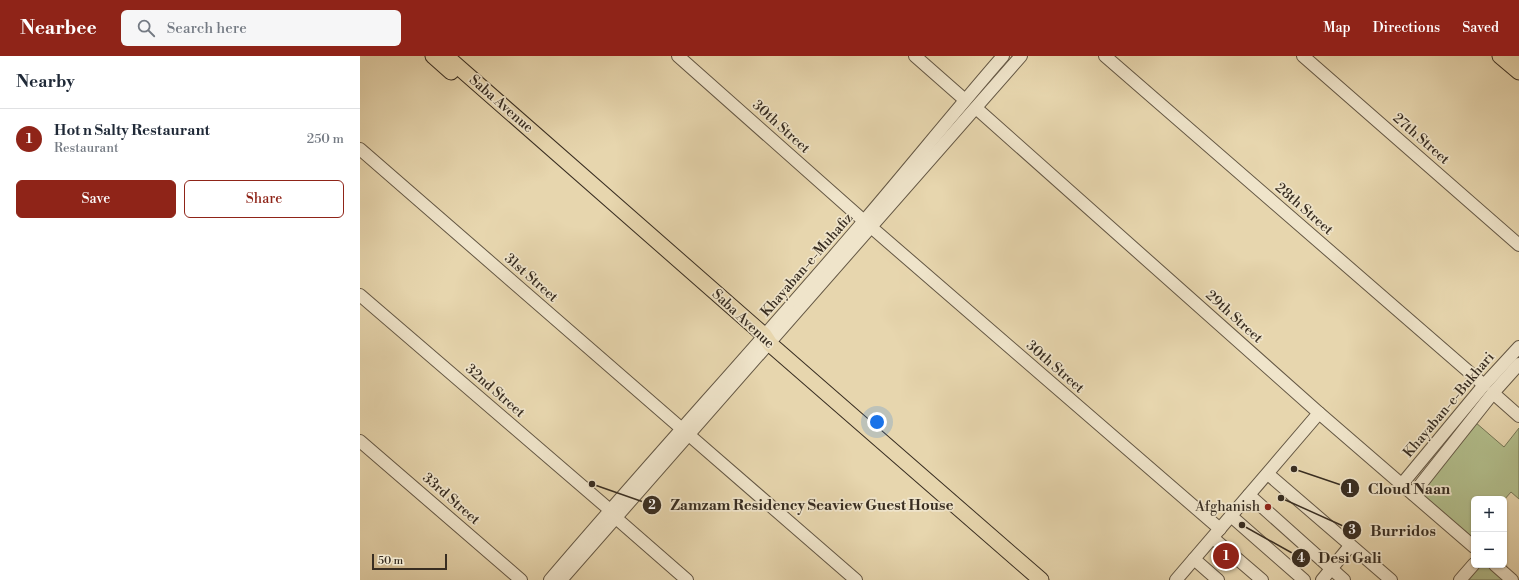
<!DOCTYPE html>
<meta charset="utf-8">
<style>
:root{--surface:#fff;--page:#f6f6f7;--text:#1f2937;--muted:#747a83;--line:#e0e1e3;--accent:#8f2418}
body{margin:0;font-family:"Libre Bodoni",serif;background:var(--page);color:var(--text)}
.controls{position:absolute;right:12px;bottom:12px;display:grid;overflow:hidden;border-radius:6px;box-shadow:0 1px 3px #0004}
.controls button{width:36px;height:36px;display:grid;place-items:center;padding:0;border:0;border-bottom:1px solid var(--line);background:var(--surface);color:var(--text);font:20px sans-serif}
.scale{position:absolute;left:12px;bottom:10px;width:75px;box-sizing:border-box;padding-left:4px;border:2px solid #382d21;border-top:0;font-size:11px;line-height:14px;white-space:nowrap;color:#382d21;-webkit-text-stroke:3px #efe4ca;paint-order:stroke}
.you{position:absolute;left:517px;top:366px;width:14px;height:14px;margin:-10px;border:3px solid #fff;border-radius:50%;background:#1a73e8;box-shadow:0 0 0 6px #1a73e833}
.badge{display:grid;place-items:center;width:26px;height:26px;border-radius:50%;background:var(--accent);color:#fff;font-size:13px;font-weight:700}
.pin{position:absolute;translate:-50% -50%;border:2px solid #fff;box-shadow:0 1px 4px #0006}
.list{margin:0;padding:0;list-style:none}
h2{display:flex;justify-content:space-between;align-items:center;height:52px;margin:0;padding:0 16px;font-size:17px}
h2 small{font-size:13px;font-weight:400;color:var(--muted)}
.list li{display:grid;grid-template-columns:26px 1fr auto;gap:12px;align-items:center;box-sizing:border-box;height:60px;padding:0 16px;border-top:1px solid var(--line)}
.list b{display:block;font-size:15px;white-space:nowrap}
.list p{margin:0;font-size:13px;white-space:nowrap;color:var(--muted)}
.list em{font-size:13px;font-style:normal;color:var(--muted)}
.actions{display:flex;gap:8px;padding:12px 16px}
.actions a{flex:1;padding:9px 0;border:1px solid var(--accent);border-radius:6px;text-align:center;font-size:14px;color:var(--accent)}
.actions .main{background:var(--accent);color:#fff}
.icon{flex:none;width:22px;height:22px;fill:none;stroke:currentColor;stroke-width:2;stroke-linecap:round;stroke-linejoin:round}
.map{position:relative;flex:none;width:1159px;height:524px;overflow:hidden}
header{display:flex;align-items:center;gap:24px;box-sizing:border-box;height:56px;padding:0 20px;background:var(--accent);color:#fff}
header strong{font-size:19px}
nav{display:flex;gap:22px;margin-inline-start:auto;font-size:14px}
.search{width:280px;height:36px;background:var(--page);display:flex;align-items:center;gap:10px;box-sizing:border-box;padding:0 14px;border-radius:6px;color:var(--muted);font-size:15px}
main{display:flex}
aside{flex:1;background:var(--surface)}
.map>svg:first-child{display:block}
</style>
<header>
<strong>Nearbee</strong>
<div class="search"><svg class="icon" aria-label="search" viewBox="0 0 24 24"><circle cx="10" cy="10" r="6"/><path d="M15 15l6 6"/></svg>Search here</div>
<nav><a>Map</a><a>Directions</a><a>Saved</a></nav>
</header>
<main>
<aside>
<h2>Nearby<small></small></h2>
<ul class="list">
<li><span class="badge">1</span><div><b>Hot n Salty Restaurant</b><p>Restaurant</p></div><em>250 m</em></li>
</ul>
<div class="actions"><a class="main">Save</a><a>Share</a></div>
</aside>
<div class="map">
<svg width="1159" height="524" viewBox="0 0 1159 524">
<rect width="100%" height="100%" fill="#e7d6ae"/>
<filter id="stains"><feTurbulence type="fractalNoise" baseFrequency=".005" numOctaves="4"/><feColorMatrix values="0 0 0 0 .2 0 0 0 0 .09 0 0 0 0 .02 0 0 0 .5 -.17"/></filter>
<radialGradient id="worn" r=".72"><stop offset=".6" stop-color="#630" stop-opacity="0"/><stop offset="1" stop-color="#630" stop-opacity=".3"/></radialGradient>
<g fill="#b2be8c" stroke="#757656">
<path d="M 1115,366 L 1144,391 L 1159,372 L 1159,443 L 1151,436 L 1144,444 L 1114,443 L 1114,476 L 1111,480 L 1058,437 Z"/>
<path d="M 1118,509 L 1129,509 L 1146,524 L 1106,524 Z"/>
</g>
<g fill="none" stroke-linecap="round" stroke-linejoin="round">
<defs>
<g id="minor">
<path d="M 318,0 L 504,165"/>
<path d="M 555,0 L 605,44"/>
<path d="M 745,0 L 1124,329"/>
<path d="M 943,0 L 1159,189"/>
<path d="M 616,52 L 959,357 L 1114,491"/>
<path d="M 0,93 L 322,373"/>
<path d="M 511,171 L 860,473"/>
<path d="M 0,239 L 250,454"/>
<path d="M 1133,337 L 1159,360"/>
<path d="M 329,379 L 496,524"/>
<path d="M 0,385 L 161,524"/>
<path d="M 908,418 L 1031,524"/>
<path d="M 1042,428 L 1124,329 L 1159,291"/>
<path d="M 1053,438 L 1133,337 L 1159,308"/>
<path d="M 889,439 L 984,524"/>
<path d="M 871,460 L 944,524"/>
<path d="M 256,462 L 327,524"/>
<path d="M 853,482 L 902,524"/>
<path d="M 834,503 L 858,524"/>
<path d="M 1135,509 L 1152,524"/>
<path d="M 190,524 C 293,403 401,286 504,165 C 551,110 596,54 643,0"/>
<path d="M 201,524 L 661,0"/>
<path d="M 816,524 L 959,357"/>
<path d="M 962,524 L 990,490"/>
<path d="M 1100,524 L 1114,508"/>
</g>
<g id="major">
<path d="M 73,0 L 91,16"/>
<path d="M 86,0 L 404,279 L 410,288 L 681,524"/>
<path d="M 1140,0 L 1159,16"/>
<path d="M 1158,0 L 1159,1"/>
</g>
</defs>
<use href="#minor" stroke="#645744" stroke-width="14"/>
<use href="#major" stroke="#382d21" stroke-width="17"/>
<use href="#minor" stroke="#efe4ca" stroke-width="12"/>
<use href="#major" stroke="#e7d6ae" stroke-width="15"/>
</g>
<circle fill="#8f2418" stroke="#efe4ca" stroke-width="1.5" cx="908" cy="451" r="4"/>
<g text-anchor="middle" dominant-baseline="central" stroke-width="3.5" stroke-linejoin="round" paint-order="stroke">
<g font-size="14" fill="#382d21" stroke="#efe4ca">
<text transform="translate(141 48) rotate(41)">Saba Avenue</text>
<text transform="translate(421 71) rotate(42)">30th Street</text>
<text transform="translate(1061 83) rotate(41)">27th Street</text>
<text transform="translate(944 153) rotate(41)">28th Street</text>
<text transform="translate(447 209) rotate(-49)">Khayaban-e-Muhafiz</text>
<text transform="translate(171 222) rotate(41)">31st Street</text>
<text transform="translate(874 261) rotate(42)">29th Street</text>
<text transform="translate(383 263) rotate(43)">Saba Avenue</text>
<text transform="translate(695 311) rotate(41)">30th Street</text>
<text transform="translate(135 335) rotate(41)">32nd Street</text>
<text transform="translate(1089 349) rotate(-50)">Khayaban-e-Bukhari</text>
<text transform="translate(91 443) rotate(41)">33rd Street</text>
</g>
<g font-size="14" fill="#382d21" stroke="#efe4ca" text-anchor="end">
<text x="900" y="451">Afghanish</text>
</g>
</g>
<path fill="none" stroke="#382d21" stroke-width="1.5" d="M934 413L990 432M232 428L292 449M921 442L992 474M882 469L941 502"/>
<g fill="#382d21" stroke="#efe4ca" stroke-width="1.5">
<circle cx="934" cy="413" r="4"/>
<circle cx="232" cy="428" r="4"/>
<circle cx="921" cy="442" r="4"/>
<circle cx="882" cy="469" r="4"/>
<circle cx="990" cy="432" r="10"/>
<circle cx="292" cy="449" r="10"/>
<circle cx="992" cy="474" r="10"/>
<circle cx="941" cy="502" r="10"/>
</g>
<g font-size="12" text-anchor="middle" font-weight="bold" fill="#fff">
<text x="990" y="437">1</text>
<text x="292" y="453">2</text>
<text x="992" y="478">3</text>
<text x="941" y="506">4</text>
</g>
<g font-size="15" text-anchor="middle" font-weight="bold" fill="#382d21" stroke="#efe4ca" stroke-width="3.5" stroke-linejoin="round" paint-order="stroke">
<text x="1049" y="438">Cloud Naan</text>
<text x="452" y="454">Zamzam Residency Seaview Guest House</text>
<text x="1043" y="480">Burridos</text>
<text x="990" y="507">Desi Gali</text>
</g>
<rect width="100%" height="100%" filter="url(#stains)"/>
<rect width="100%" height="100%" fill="url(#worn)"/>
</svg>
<div class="controls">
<button>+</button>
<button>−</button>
</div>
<div class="scale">50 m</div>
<div class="you"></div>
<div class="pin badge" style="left:866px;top:500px">1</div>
</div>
</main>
